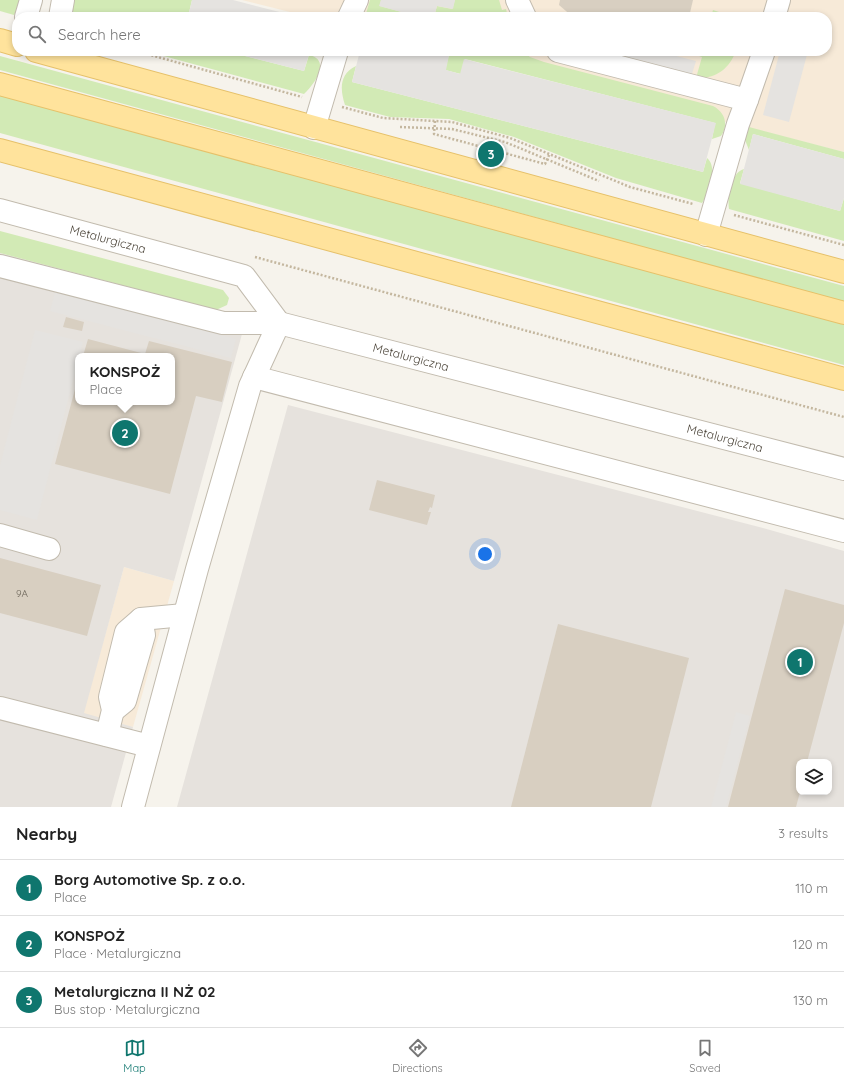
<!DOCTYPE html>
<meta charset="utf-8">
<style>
:root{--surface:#fff;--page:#f2f2f2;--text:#222;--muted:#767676;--line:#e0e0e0;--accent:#0f766e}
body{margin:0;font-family:Quicksand,sans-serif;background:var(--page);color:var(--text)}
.controls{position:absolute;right:12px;bottom:12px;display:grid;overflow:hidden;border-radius:8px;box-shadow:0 2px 6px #0003}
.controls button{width:36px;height:36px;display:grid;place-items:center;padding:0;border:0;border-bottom:1px solid var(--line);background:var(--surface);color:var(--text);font:20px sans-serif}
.you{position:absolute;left:485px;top:554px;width:14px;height:14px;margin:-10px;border:3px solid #fff;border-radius:50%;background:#1a73e8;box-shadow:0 0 0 6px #1a73e833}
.badge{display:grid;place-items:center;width:26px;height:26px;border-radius:50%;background:var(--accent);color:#fff;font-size:13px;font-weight:700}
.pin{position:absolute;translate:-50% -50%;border:2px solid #fff;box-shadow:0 1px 4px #0006}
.popup{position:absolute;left:75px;top:353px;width:100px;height:52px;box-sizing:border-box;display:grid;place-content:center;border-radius:8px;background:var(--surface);filter:drop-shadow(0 1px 3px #0005);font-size:13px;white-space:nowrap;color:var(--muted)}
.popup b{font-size:15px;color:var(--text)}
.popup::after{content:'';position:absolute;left:50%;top:100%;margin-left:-8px;border:8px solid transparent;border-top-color:var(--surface)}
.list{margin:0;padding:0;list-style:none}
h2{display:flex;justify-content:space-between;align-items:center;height:52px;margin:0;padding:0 16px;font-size:17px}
h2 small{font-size:13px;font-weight:400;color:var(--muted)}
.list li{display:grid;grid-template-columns:26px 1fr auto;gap:12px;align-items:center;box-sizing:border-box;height:56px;padding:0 16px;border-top:1px solid var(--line)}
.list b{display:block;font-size:15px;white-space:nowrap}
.list p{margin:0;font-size:13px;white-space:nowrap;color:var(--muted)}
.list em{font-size:13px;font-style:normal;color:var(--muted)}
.icon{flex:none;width:22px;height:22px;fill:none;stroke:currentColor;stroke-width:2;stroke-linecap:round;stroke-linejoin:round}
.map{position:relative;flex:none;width:844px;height:807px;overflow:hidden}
.search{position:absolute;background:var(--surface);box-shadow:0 2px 6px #0003;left:12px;right:12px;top:12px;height:44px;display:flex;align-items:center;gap:10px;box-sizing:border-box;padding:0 14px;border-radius:16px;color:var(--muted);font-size:15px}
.sheet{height:220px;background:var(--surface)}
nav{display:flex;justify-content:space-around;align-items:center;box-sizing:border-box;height:56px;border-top:1px solid var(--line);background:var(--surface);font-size:11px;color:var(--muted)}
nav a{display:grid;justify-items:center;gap:2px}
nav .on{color:var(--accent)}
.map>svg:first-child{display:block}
</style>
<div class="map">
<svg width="844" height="807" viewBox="0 0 844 807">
<rect width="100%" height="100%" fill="#f6f3ec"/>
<g fill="#f7ead8">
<path d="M 242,0 L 844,0 L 844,152 L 446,51 L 827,51 L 827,17 L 310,17 Z"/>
<path d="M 124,567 L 174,581 L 133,727 L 83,714 Z"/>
</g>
<g fill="#e6e2dd" fill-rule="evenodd">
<path d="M 0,253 L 216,310 L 242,334 L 174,581 L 124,567 L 84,713 L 133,727 L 111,807 L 0,807 ZM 78,356 L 172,356 L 172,402 L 78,402 Z"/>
<path d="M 288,405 L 763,528 L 844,551 L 844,807 L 177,807 ZM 799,762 L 829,762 L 829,792 L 799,792 Z"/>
</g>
<g fill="#d2eab5">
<path d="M 0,0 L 24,0 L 14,15 L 0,11 Z"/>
<path d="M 69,0 L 192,0 L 188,17 L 66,17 Z"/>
<path d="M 370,0 L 381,0 L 380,6 L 420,17 L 365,17 Z"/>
<path d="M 455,0 L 499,0 L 502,10 L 506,9 L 508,17 L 434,17 L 437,6 L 452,9 Z"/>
<path d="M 713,10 L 734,17 L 711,17 Z"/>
<path d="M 145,51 L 225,51 L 304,71 L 309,55 C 332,60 314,85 304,94 Z"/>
<path d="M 434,51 L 523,51 L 530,57 L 544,62 L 713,106 C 725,112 729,125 721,136 L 712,139 L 715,123 L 465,59 L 461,74 L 445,70 L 449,55 Z"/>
<path d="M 690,51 L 736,51 C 729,69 716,79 696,78 L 702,57 L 690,53 Z"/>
<path d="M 0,56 L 844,286 L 844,302 L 0,70 Z"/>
<path d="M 356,66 L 352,82 L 703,172 L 707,158 C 718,167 710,192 702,203 L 616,178 L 514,137 L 449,119 L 390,117 L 345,105 C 340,90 339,74 356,66 Z"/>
<path d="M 0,94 L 844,323 L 844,365 L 0,133 Z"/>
<path d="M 749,127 L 844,152 L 844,159 L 753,134 L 749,150 L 745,140 Z"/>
<path d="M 744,169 L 740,183 L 840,211 L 844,198 L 844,241 L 729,209 C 727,198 731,172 744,169 Z"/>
<path d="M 0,231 L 223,290 L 229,298 L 227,305 L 216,310 L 0,253 Z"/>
</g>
<g fill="#e5e3e0">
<path d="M 192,0 L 233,0 L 299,17 L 188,17 Z"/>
<path d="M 381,0 L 455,0 L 453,9 L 437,6 L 434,17 L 420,17 L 379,6 Z"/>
<path d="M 225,51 L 310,51 L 304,71 Z"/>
<path d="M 360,51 L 434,51 L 449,55 L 446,70 L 460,74 L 464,59 L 716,123 L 703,172 L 352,82 Z"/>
<path d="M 594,51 L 657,51 L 696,61 L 691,77 Z"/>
<path d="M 780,51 L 808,51 L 789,122 L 763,115 Z"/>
<path d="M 753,134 L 844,159 L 844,198 L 840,211 L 740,184 Z"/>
<path d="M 55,292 L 236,339 L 231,358 L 50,311 Z"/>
<path d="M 35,330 L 83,342 L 37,520 L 0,510 L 0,465 Z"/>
<path d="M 736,712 L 750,716 L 726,807 L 711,807 Z"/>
</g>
<g fill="#d8cfc1">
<path d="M 560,0 L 693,0 L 689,17 L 573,17 L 559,5 Z"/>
<path d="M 66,317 L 84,322 L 82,331 L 63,327 Z"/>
<path d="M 88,339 L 145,354 L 149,341 L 232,362 L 222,402 L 196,396 L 170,494 L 55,464 L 78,378 L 78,402 L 172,402 L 172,356 L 83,356 Z"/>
<path d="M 377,480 L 435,495 L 432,508 L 430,507 L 428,512 L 431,512 L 427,525 L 369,510 Z"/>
<path d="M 0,558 L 101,585 L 87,636 L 0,613 Z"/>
<path d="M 785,589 L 844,605 L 844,623 L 807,762 L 799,762 L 800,792 L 796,807 L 728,807 Z"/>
<path d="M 558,624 L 689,658 L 651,807 L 511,807 Z"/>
</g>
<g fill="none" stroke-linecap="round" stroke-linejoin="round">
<defs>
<g id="minor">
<path d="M 517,0 L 525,17"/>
<path d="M 26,17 L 31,0"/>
<path d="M 60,17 L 63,0"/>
<path d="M 349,17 L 357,0"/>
<path d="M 774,17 L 779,0"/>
<path d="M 558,51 L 747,100 L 764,51"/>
<path d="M 314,128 L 337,51"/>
<path d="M 0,210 L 244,276 L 279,323"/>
<path d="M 706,235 L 738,124 L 747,100"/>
<path d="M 0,266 L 223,323 L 279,323 L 844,469"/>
<path d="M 254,377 L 844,531"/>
<path d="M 0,535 L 49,549"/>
<path d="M 0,708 L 149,746"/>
<path d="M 114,710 L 125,701 L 144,635 L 141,619"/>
<path d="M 107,735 L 113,710 L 110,697 L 126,632 L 141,619 L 184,615"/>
<path d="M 133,807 L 197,569 L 250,386 L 279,323"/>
</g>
<g id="major">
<path d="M 0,40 L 17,45"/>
<path d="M 36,51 L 844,272"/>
<path d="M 0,84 L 844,313"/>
<path d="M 0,150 L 844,379"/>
</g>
</defs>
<use href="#minor" stroke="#c2bbae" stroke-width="24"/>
<use href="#major" stroke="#e6c16a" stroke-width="24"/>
<g stroke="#c4b79f" stroke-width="2.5" stroke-dasharray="2 2" stroke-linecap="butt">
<path d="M 136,51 L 302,97"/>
<path d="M 342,107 L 383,118 L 452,122 L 510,138 L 630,187 L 693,204"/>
<path d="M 435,121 L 434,134 L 545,164 L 550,153"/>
<path d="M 400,127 L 452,129 L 505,142 L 599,181"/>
<path d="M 734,215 L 844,245"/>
<path d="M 255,257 L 844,417"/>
</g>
<use href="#minor" stroke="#fff" stroke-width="22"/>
<use href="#major" stroke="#ffe39c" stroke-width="22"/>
</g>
<g text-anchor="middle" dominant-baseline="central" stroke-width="4" stroke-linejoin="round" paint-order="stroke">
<g font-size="10" fill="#6e675b">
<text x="22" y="593">9A</text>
</g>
<g font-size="12" fill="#4b4439" stroke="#fff">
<text transform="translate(108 239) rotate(15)">Metalurgiczna</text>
<text transform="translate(411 357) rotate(15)">Metalurgiczna</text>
<text transform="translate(725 438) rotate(15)">Metalurgiczna</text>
</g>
</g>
</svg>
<div class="controls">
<button><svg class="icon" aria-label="layers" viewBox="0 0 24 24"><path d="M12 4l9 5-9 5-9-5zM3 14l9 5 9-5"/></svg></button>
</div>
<div class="you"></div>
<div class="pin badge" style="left:800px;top:662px">1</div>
<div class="pin badge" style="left:125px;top:433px">2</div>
<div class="popup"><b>KONSPOŻ</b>Place</div>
<div class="pin badge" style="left:491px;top:154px">3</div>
<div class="search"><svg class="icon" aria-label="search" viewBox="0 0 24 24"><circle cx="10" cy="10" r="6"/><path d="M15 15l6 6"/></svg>Search here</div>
</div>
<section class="sheet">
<h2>Nearby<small>3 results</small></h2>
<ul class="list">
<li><span class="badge">1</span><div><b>Borg Automotive Sp. z o.o.</b><p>Place</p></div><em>110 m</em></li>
<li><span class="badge">2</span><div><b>KONSPOŻ</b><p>Place · Metalurgiczna</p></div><em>120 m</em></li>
<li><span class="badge">3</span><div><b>Metalurgiczna II NŻ 02</b><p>Bus stop · Metalurgiczna</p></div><em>130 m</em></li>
</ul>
</section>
<nav>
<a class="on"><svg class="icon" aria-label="map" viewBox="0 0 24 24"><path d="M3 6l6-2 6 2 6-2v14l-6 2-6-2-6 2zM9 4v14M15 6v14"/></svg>Map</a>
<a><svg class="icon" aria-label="directions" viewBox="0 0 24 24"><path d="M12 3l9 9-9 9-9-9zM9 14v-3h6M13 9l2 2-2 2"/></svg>Directions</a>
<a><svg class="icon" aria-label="saved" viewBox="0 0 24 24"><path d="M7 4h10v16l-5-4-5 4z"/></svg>Saved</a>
</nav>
